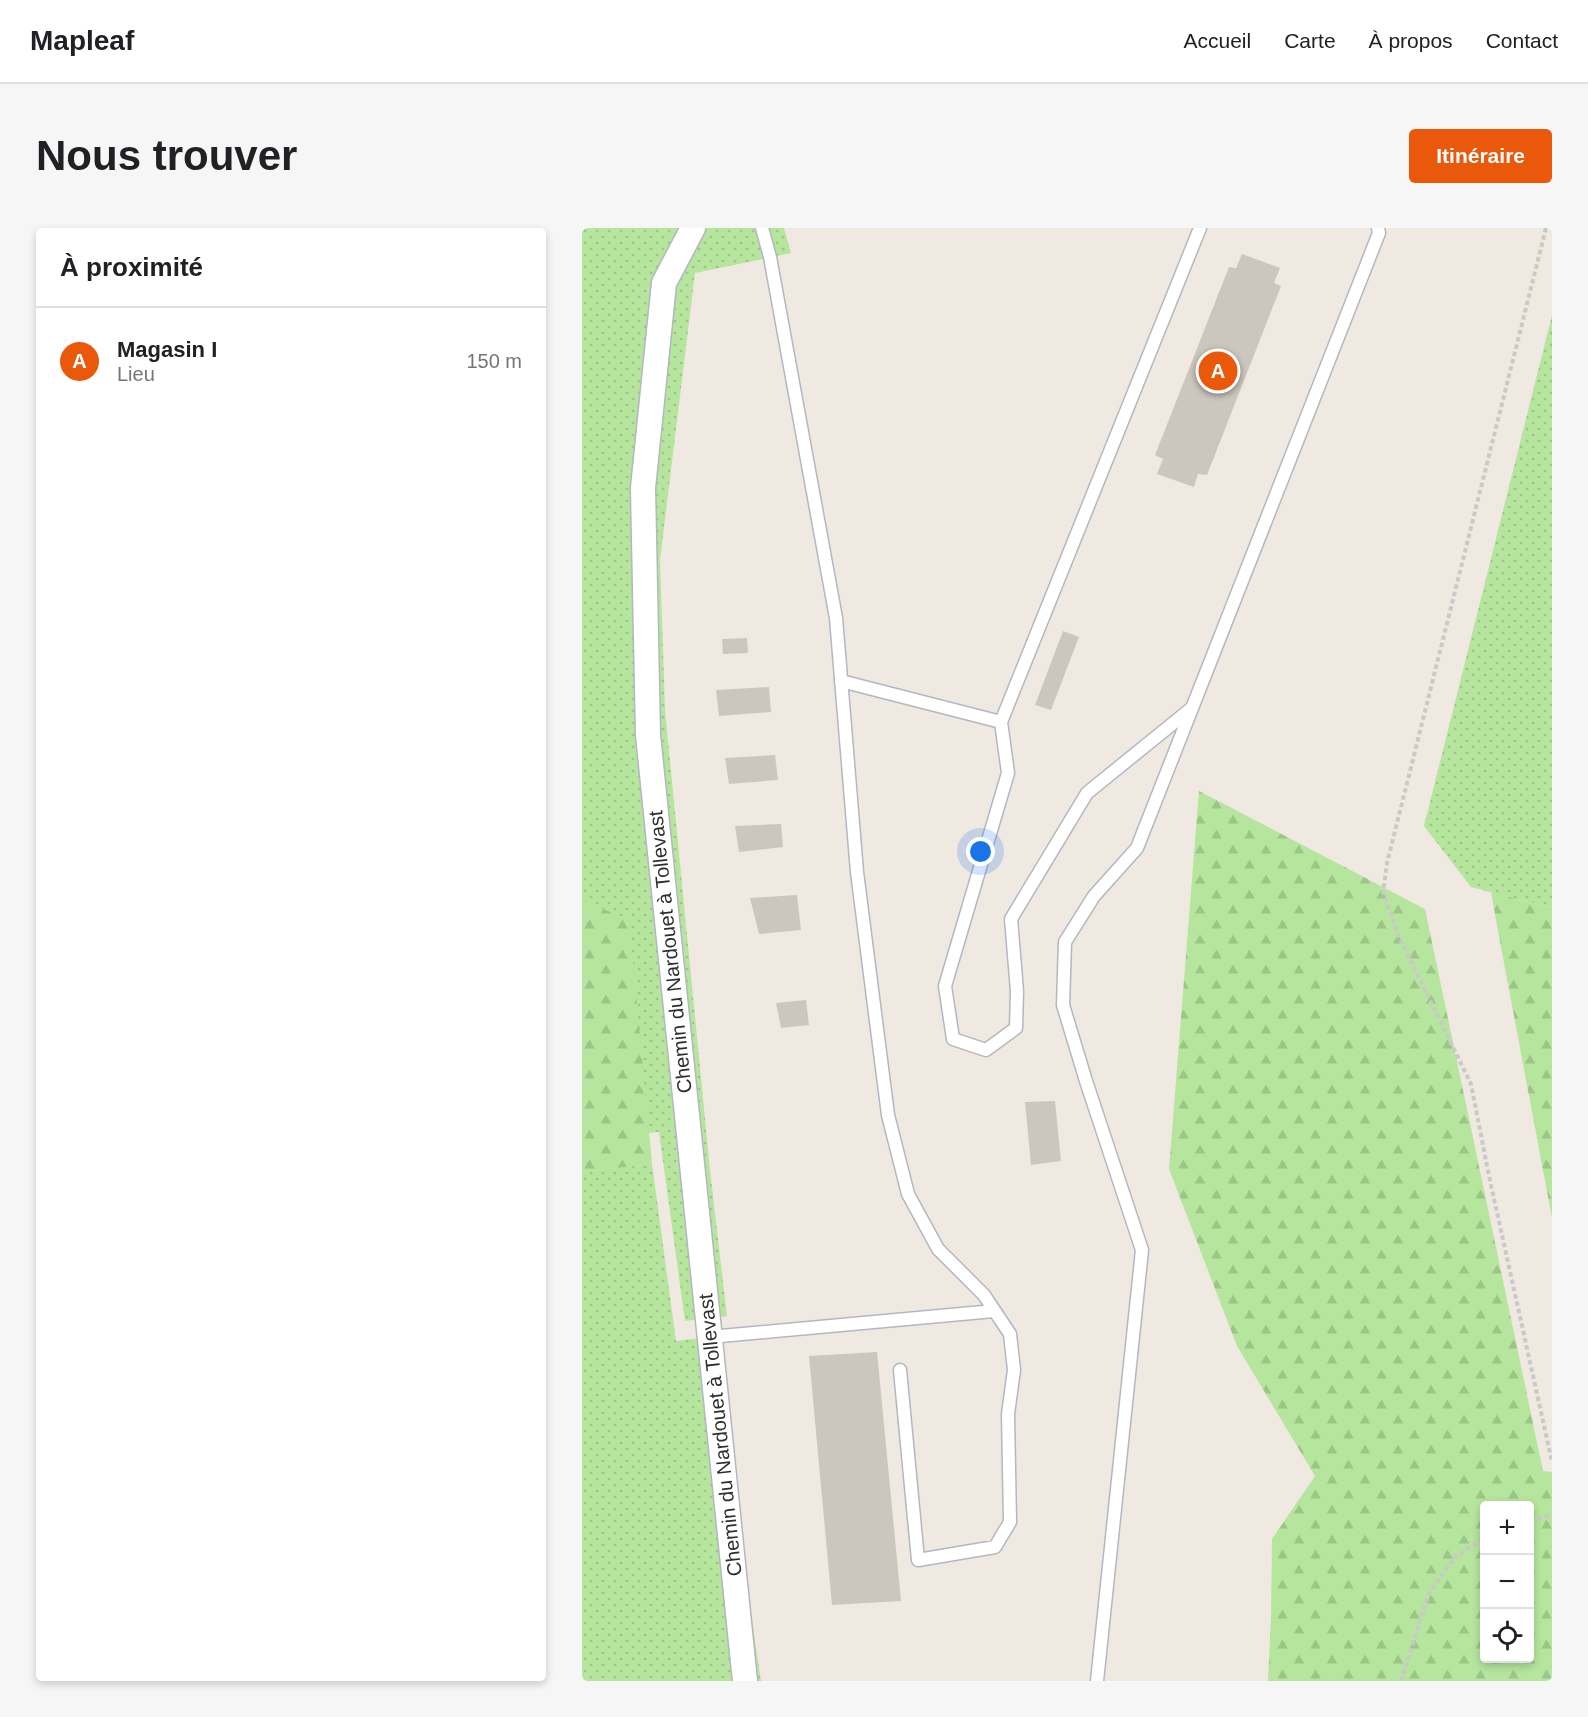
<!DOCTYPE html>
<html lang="fr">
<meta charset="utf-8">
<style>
:root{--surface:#fff;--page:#f6f6f6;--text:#202124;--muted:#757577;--line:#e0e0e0;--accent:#ea580c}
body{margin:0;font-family:Arial,sans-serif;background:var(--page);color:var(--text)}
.controls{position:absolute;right:18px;bottom:18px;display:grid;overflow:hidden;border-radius:6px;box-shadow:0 3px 9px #0003}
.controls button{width:54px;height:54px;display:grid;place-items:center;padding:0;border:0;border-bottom:2px solid var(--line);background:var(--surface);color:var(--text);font:30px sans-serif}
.you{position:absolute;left:399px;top:624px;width:21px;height:21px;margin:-15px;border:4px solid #fff;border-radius:50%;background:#1a73e8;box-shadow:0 0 0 9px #1a73e833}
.badge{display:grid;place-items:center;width:39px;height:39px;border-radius:50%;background:var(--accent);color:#fff;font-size:20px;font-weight:700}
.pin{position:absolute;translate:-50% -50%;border:3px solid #fff;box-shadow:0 2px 6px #0006}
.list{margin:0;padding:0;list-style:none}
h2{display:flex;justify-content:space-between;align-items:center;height:78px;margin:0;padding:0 24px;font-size:26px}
h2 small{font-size:20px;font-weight:400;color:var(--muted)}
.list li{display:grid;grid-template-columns:39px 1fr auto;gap:18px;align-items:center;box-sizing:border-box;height:108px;padding:0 24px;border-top:2px solid var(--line)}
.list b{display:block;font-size:22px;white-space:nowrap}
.list p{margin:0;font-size:20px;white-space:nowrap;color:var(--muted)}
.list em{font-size:20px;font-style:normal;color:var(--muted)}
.icon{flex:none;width:33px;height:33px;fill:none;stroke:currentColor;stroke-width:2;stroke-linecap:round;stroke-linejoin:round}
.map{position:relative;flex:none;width:970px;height:1453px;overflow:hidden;border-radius:6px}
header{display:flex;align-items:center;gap:36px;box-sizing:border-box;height:84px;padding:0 30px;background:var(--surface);border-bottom:2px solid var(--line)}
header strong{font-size:28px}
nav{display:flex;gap:33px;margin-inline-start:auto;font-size:21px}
.intro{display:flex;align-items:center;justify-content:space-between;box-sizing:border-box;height:144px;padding:0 36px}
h1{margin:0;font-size:42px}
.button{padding:15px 27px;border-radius:6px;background:var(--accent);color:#fff;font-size:21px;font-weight:700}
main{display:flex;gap:36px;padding:0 36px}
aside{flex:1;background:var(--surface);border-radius:6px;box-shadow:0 3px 9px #0003}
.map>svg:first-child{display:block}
</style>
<header>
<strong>Mapleaf</strong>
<nav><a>Accueil</a><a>Carte</a><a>À propos</a><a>Contact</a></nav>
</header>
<div class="intro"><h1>Nous trouver</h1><a class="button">Itinéraire</a></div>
<main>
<aside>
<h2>À proximité<small></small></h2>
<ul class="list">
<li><span class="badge">A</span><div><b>Magasin I</b><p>Lieu</p></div><em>150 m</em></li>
</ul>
</aside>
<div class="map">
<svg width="970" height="1453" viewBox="0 0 970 1453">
<defs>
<pattern id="grass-dots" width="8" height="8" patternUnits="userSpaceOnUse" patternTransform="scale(1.5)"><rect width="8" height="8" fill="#b6e59e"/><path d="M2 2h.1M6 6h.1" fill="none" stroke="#9dc588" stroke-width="1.8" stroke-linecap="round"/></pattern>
<pattern id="forest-firs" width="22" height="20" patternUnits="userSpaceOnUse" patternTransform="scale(1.5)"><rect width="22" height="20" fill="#b6e59e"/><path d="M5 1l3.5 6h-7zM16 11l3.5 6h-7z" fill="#9dc588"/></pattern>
</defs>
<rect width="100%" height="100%" fill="#efe9e1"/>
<g fill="url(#grass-dots)">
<path d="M 0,0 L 202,0 L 209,25 L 113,45 L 78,332 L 83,482 L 128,942 L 145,1088 L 103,1093 L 77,904 L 0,912 Z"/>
<path d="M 970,87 L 970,680 L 889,659 L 842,598 Z"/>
<path d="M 70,936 L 94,1113 L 128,1109 L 179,1453 L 0,1453 L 0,944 Z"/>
</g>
<g fill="url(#forest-firs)" fill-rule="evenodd">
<path d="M 617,563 L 843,681 L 961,1243 L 970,1244 L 970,1453 L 686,1453 L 689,1390 L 690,1311 L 733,1248 L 655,1118 L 587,941 ZM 903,1278 L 948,1278 L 948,1430 L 903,1430 Z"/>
<path d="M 909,664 L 970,680 L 970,990 L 916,703 Z"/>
<path d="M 0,673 L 47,691 L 70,936 L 0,944 Z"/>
</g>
<g fill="#cbc7bf">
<path d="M 660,26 L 698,40 L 692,55 L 699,58 L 625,247 L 616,246 L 612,259 L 575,246 L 581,231 L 573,227 L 647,39 L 654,40 Z"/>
<path d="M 481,403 L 497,409 L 469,482 L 453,477 Z"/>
<path d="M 165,410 L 166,425 L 141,426 L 140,411 Z"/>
<path d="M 187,459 L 189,484 L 137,488 L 134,462 Z"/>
<path d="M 193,527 L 196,552 L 147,556 L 143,530 Z"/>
<path d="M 199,596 L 201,619 L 157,624 L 153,598 Z"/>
<path d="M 215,667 L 219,702 L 177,706 L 168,670 Z"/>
<path d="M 224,772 L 227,797 L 199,800 L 194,775 Z"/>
<path d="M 473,873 L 479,933 L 449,937 L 443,874 Z"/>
<path d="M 295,1124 L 319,1373 L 250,1377 L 227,1128 Z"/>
</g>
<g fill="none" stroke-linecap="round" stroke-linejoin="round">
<defs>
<g id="service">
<path d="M 180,0 L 188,29 L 254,390 L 275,644 L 306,887 L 326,966 L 356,1021 L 402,1067 L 428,1106 L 432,1142 L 426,1186 L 428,1294 L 413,1319 L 336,1332 L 318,1142"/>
<path d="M 259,453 L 419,494"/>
<path d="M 610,480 L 505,565 L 429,691 L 435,763 L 434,800 L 404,822 L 371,811 L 363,758 L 426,545 L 419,494 L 618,0"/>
<path d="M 128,1109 L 412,1083"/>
<path d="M 515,1453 L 560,1022 L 504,853 L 481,777 L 483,714 L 512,668 L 555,620 L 797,5 L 796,0"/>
</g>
<path id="minor" d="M 111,0 L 82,55 L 61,260 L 66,507 L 163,1453"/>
</defs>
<use href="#service" stroke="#b4b7c1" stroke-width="15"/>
<use href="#minor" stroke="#b4b7c1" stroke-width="27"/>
<g stroke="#c9c9c9" stroke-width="4" stroke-dasharray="4.5 3" stroke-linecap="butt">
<path d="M 964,0 L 805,635 L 801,664 L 818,711 L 889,856 L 907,948 L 970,1234"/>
<path d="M 948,1292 L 970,1287"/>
<path d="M 819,1453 L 847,1365 L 873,1329 L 903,1309"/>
</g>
<use href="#service" stroke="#fff" stroke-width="12"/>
<use href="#minor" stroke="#fff" stroke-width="24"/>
</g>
<g text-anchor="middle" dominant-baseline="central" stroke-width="6" stroke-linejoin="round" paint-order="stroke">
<g font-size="20" fill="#2e2e2e" stroke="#fff">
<text transform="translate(88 724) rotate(-96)">Chemin du Nardouet à Tollevast</text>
<text transform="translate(138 1207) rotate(-96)">Chemin du Nardouet à Tollevast</text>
</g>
</g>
</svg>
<div class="controls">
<button>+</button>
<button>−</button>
<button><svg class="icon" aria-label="locate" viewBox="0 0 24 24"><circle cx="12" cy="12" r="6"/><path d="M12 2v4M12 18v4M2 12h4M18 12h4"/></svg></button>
</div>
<div class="you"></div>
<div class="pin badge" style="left:636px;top:143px">A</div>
</div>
</main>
